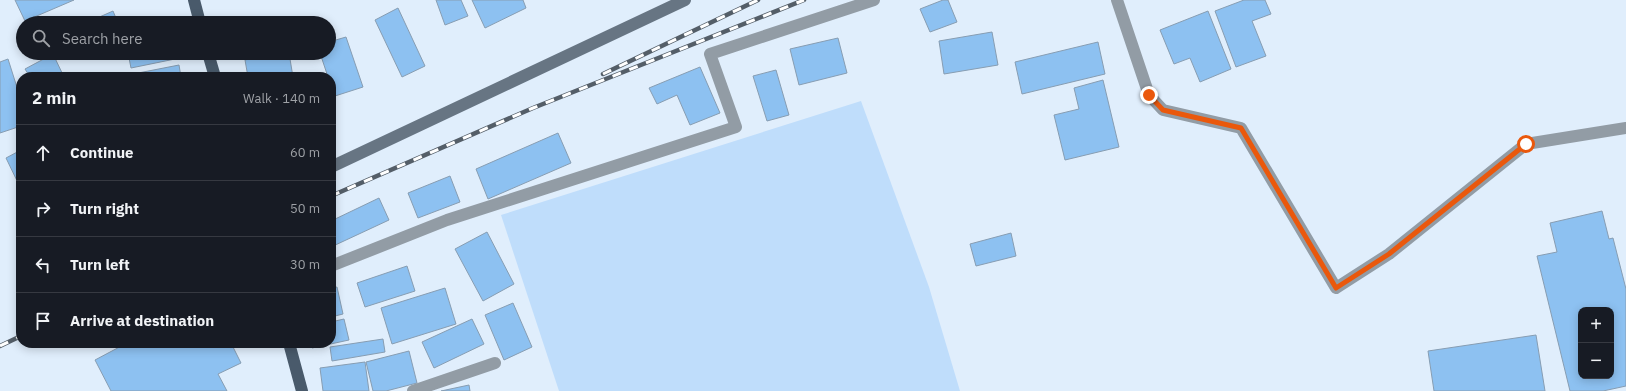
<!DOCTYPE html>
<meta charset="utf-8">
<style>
:root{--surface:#171b24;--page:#242831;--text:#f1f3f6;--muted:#9ea1a6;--line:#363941}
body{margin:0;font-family:"IBM Plex Sans",sans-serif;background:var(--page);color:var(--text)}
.controls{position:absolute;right:12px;bottom:12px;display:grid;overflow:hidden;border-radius:8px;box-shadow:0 2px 10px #0003}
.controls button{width:36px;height:36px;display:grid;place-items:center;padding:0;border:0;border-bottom:1px solid var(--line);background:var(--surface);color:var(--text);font:20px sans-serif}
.stop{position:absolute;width:12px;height:12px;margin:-9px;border:3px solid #ea580c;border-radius:50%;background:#fff}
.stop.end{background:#ea580c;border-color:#fff;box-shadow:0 1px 4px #0008}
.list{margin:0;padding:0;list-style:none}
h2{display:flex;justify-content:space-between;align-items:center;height:52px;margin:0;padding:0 16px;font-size:17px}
h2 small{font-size:13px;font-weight:400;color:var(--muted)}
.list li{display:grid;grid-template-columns:26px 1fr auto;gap:12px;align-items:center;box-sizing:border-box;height:56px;padding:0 16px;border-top:1px solid var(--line)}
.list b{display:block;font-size:15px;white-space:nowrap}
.list em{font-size:13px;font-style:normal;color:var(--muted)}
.icon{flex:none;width:22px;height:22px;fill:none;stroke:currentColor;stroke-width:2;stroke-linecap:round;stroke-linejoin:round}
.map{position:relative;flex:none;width:1626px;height:391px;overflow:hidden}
.search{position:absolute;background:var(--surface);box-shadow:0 2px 10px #0003;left:16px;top:16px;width:320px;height:44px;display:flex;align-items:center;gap:10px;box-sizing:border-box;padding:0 14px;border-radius:22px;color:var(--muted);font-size:15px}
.panel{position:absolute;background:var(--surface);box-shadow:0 2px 10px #0003;left:16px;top:72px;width:320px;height:276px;border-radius:16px}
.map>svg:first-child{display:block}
</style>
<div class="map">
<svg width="1626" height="391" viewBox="0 0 1626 391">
<rect width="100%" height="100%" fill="#e0eefc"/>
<path fill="#bfddfb" d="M 861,101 L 929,287 L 960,391 L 559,391 L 501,215 Z"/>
<g fill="#8dc1f1" stroke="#879db2" fill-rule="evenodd">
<path d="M 15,0 L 74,0 L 25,21 Z"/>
<path d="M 436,0 L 461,0 L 468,16 L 445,25 Z"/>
<path d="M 472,0 L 523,0 L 526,8 L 485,28 Z"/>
<path d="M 943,0 L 948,0 L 957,22 L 930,32 L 920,9 Z"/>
<path d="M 1244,0 L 1265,0 L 1271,14 L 1252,21 L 1266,56 L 1236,67 L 1215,11 Z"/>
<path d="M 398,8 L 425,66 L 402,77 L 375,20 Z"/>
<path d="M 113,11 L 118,23 L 86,23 Z"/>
<path d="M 1208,11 L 1231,69 L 1200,82 L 1190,58 L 1174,64 L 1160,30 Z"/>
<path d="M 992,32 L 998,65 L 944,74 L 939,41 Z"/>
<path d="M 346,37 L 363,87 L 335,96 L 331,86 L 331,77 L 328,77 L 320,53 L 329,53 L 329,42 Z"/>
<path d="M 838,38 L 847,73 L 799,85 L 790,49 Z"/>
<path d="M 1098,42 L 1105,74 L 1022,94 L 1015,62 Z"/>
<path d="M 128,53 L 174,53 L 175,59 L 131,68 Z"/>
<path d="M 236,53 L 268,53 L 237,57 Z"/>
<path d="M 289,53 L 293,77 L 248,77 L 245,60 L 262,56 Z"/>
<path d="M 53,54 L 64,77 L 30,77 L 25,69 Z"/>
<path d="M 8,59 L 21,100 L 21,126 L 0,133 L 0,62 Z"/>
<path d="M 179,65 L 181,77 L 124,77 L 123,76 Z"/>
<path d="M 700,67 L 720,113 L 690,125 L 677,95 L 657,104 L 649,88 Z"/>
<path d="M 776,70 L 789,115 L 767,121 L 753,76 Z"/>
<path d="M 1103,80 L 1119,147 L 1065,160 L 1054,115 L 1079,109 L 1074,88 Z"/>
<path d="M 558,133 L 571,163 L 488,199 L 476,169 Z"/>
<path d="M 21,150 L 21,189 L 6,158 Z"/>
<path d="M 450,176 L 460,202 L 418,218 L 408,193 Z"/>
<path d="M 379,198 L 389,220 L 331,247 L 331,221 Z"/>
<path d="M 1602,211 L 1609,239 L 1613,238 L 1626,289 L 1626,386 L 1603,391 L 1570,391 L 1537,256 L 1557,252 L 1550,223 ZM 1581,310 L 1611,310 L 1611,376 L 1581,376 Z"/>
<path d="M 487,232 L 514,284 L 483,301 L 455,249 Z"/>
<path d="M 1011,233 L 1016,256 L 976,266 L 970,244 Z"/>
<path d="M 407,266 L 415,291 L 365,307 L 357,283 Z"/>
<path d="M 337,287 L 343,314 L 331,317 L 331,288 Z"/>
<path d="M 445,288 L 456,324 L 392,344 L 381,308 Z"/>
<path d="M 513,303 L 532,347 L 504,360 L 485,315 Z"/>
<path d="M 344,319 L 349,340 L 312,348 L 311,343 L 331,343 L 331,322 Z"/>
<path d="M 472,319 L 484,344 L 434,368 L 422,342 Z"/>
<path d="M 1536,335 L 1545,391 L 1434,391 L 1428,351 Z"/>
<path d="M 383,339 L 385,352 L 332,361 L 330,347 Z"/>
<path d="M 127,343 L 231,343 L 241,363 L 218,374 L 227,391 L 111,391 L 95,360 Z"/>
<path d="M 409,351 L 417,383 L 386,391 L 373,391 L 366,362 Z"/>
<path d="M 365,362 L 369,391 L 323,391 L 320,368 Z"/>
<path d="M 469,385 L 470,391 L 441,391 Z"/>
</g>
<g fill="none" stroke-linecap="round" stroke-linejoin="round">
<g stroke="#929ca5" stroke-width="12">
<path d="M 1117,0 L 1149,95 L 1163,110 L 1241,128 L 1336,288 L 1389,254 L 1526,144 L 1626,128"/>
<path d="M 331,266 L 447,220 L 736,127 L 710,54 L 874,0"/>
<path d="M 413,391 L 495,363"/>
</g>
<path stroke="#677583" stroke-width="12" d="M 331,167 L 685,0"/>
<g stroke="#495a6b" stroke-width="12">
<path d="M 194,0 L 200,23"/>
<path d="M 208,53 L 215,77"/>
<path d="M 289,343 L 302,391"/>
</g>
<defs>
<g id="rail">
<path d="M 603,74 L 758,0"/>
<path d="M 331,196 L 533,108 L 804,0"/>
<path d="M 0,346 L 21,336"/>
</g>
</defs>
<use href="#rail" stroke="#545e68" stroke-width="4.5"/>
<use href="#rail" stroke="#fff" stroke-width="3" stroke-dasharray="9" stroke-linecap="butt"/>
</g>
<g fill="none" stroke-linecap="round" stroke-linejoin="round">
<path stroke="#ea580c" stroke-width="5" d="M 1149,95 L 1163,110 L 1241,128 L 1336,288 L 1389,254 L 1526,144"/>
</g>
</svg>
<div class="controls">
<button>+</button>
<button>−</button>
</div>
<div class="stop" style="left:1526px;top:144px"></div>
<div class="stop end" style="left:1149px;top:95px"></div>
<div class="search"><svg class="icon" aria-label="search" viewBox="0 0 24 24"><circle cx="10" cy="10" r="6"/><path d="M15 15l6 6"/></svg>Search here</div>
<section class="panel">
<h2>2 min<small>Walk · 140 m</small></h2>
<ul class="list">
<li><svg class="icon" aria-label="ahead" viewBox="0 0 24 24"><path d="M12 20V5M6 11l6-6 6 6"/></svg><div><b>Continue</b></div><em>60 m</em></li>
<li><svg class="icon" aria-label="right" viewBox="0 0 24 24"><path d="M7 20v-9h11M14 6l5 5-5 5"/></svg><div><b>Turn right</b></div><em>50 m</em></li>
<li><svg class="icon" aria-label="left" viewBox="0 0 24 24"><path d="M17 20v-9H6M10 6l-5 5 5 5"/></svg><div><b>Turn left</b></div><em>30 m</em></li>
<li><svg class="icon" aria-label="arrive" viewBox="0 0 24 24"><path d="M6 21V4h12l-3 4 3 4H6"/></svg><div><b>Arrive at destination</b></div></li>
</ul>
</section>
</div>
